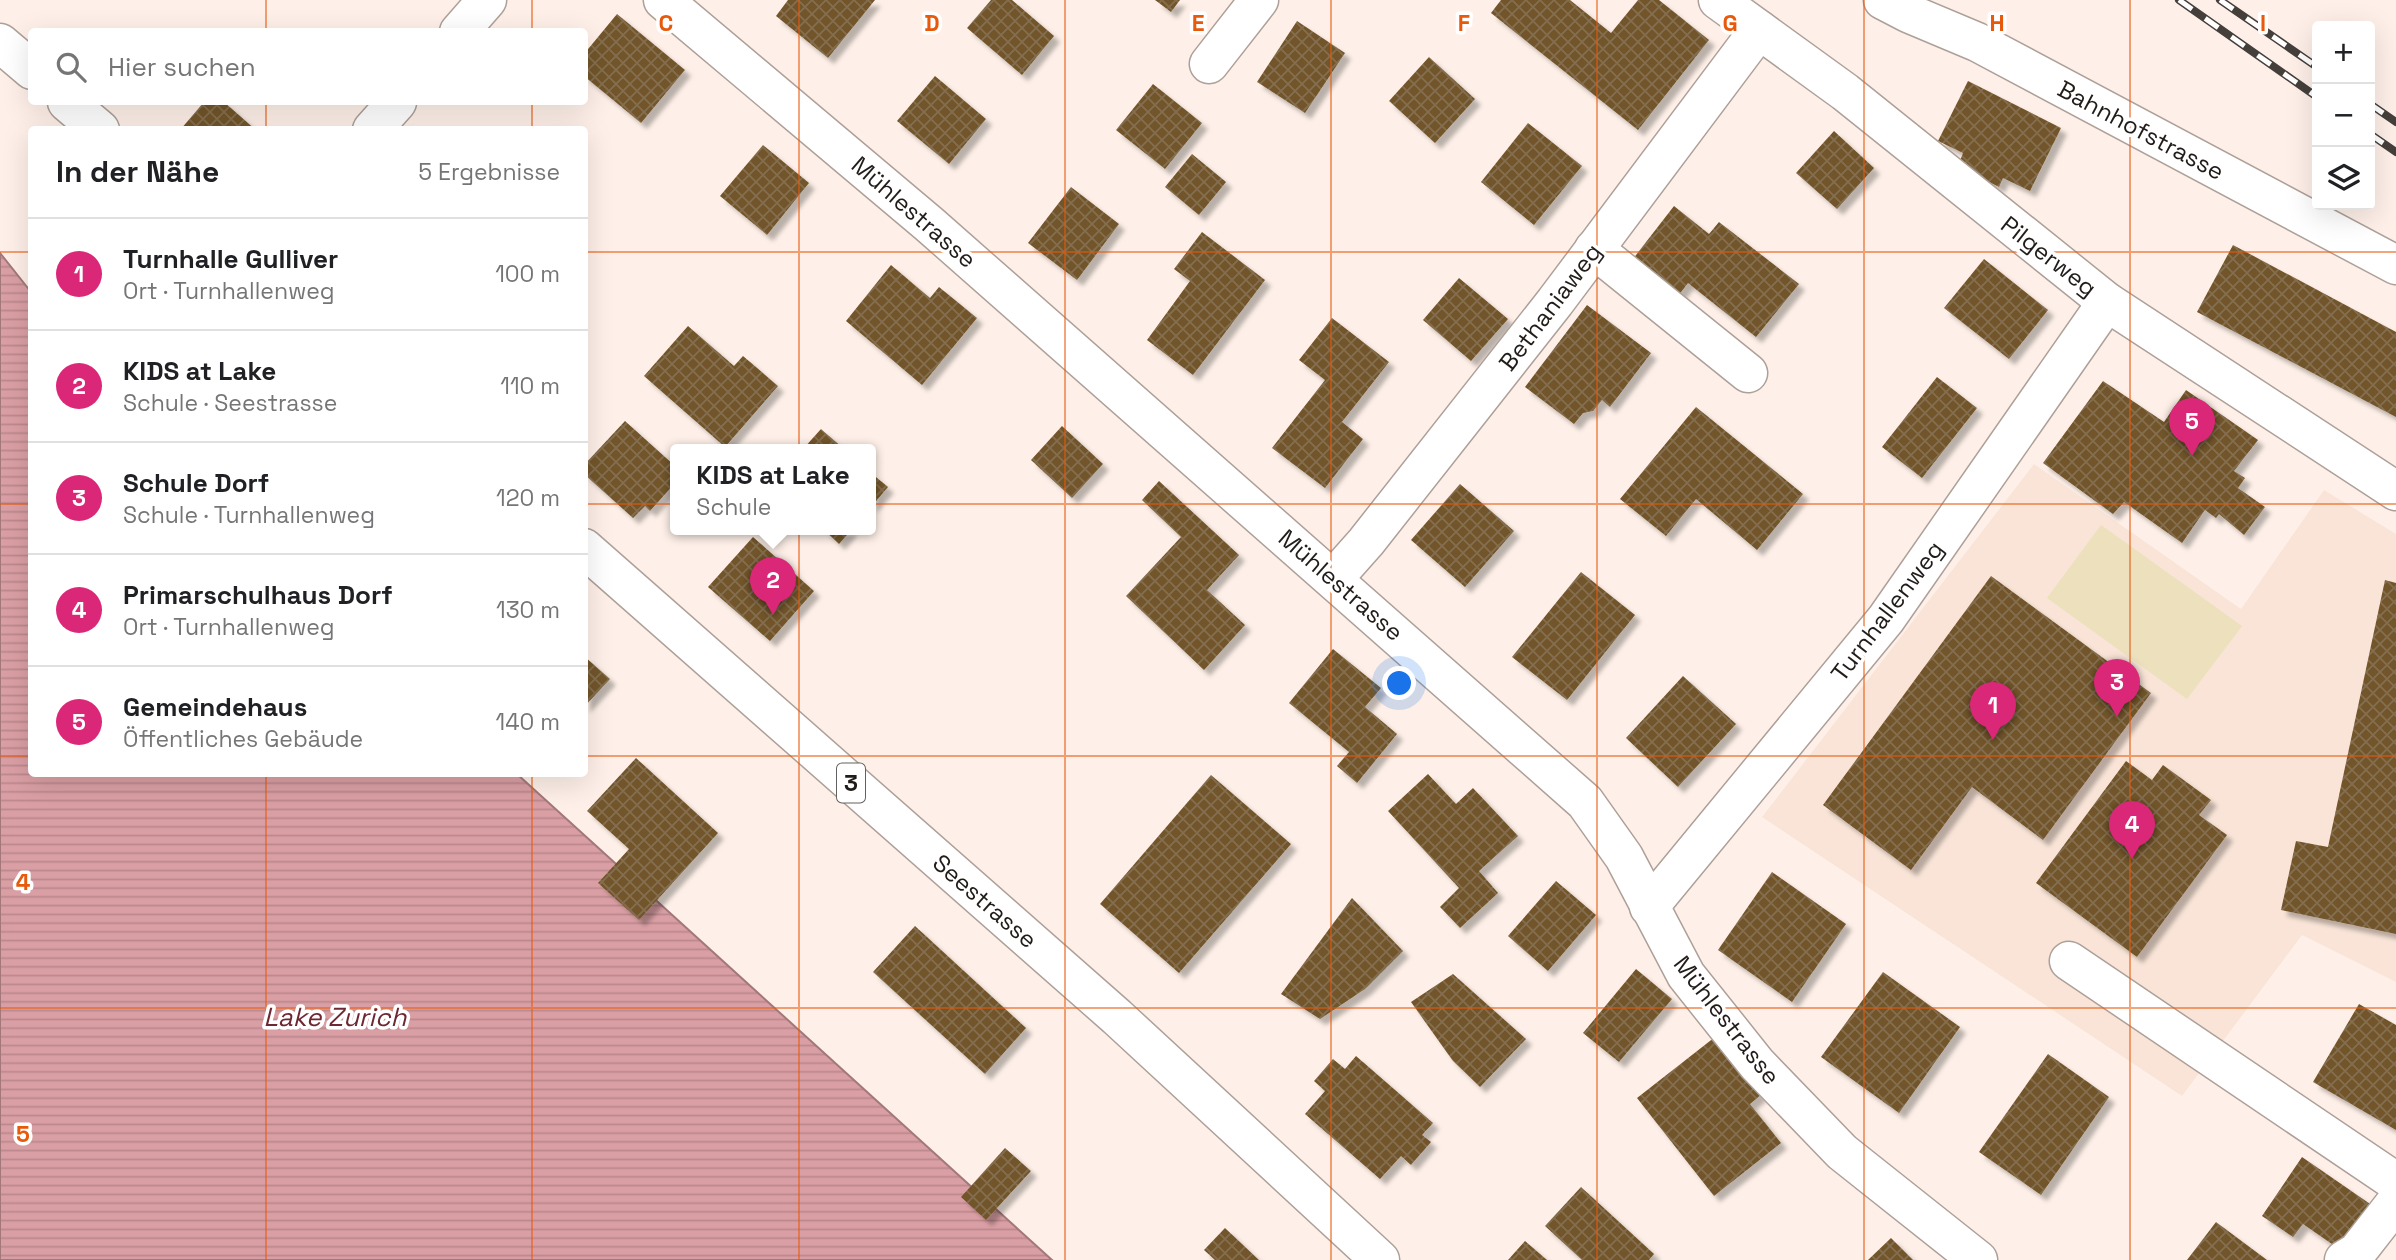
<!DOCTYPE html>
<html lang="de">
<meta charset="utf-8">
<style>
:root{--surface:#fff;--page:#f6f6f6;--text:#202124;--muted:#757577;--line:#e0e0e0;--accent:#db2777}
body{margin:0;font-family:"Space Grotesk",sans-serif;background:var(--page);color:var(--text)}
.controls{position:absolute;right:21px;top:21px;display:grid;overflow:hidden;border-radius:7px;box-shadow:0 7px 28px #0002}
.controls button{width:63px;height:63px;display:grid;place-items:center;padding:0;border:0;border-bottom:2px solid var(--line);background:var(--surface);color:var(--text);font:35px sans-serif}
.you{position:absolute;left:1400px;top:684px;width:24px;height:24px;margin:-18px;border:5px solid #fff;border-radius:50%;background:#1a73e8;box-shadow:0 0 0 10px #1a73e833}
.badge{display:grid;place-items:center;width:46px;height:46px;border-radius:50%;background:var(--accent);color:#fff;font-size:23px;font-weight:700}
.pin{position:absolute;translate:-50% -58px;filter:drop-shadow(0 2px 4px #0008)}
.pin::after{content:'';position:absolute;top:37px;width:24px;height:21px;background:inherit;clip-path:polygon(0 0,100% 0,50% 100%)}
.popup{position:absolute;left:670px;top:444px;width:206px;height:91px;box-sizing:border-box;display:grid;place-content:center;border-radius:7px;background:var(--surface);filter:drop-shadow(0 2px 5px #0005);font-size:23px;white-space:nowrap;color:var(--muted)}
.popup b{font-size:26px;color:var(--text)}
.popup::after{content:'';position:absolute;left:50%;top:100%;margin-left:-14px;border:14px solid transparent;border-top-color:var(--surface)}
.list{margin:0;padding:0;list-style:none}
h2{display:flex;justify-content:space-between;align-items:center;height:91px;margin:0;padding:0 28px;font-size:30px}
h2 small{font-size:23px;font-weight:400;color:var(--muted)}
.list li{display:grid;grid-template-columns:46px 1fr auto;gap:21px;align-items:center;box-sizing:border-box;height:112px;padding:0 28px;border-top:2px solid var(--line)}
.list b{display:block;font-size:26px;white-space:nowrap}
.list p{margin:0;font-size:23px;white-space:nowrap;color:var(--muted)}
.list em{font-size:23px;font-style:normal;color:var(--muted)}
.icon{flex:none;width:38px;height:38px;fill:none;stroke:currentColor;stroke-width:2;stroke-linecap:round;stroke-linejoin:round}
.map{position:relative;flex:none;width:2396px;height:1260px;overflow:hidden}
.search{position:absolute;background:var(--surface);box-shadow:0 7px 28px #0002;left:28px;top:28px;width:560px;height:77px;display:flex;align-items:center;gap:18px;box-sizing:border-box;padding:0 24px;border-radius:7px;color:var(--muted);font-size:26px}
.panel{position:absolute;background:var(--surface);box-shadow:0 7px 28px #0002;left:28px;top:126px;width:560px;height:651px;border-radius:7px}
.map>svg:first-child{display:block}
</style>
<div class="map">
<svg width="2396" height="1260" viewBox="0 0 2396 1260">
<defs>
<pattern id="water-rules" width="6" height="5" patternUnits="userSpaceOnUse" patternTransform="scale(1.75)"><rect width="6" height="5" fill="#da9fa4"/><path d="M0 2.5h6" fill="none" stroke="#bb888d"/></pattern>
<pattern id="building-cross-hatch" width="8" height="8" patternUnits="userSpaceOnUse" patternTransform="scale(1.75)"><rect width="8" height="8" fill="#72542b"/><path d="M0 0l8 8M0 8l8-8" fill="none" stroke="#846e4f"/></pattern>
<filter id="shadow"><feDropShadow dx="6" dy="6" stdDeviation="2" flood-color="#0004"/></filter>
</defs>
<rect width="100%" height="100%" fill="#fef0e8"/>
<path fill="#f9e4d7" d="M 2034,464 L 2241,609 L 2324,490 L 2396,534 L 2396,982 L 2302,935 L 2182,1096 L 1762,817 Z"/>
<path fill="#ece1bc" d="M 2101,525 L 2242,626 L 2187,699 L 2047,598 Z"/>
<path fill="url(#water-rules)" stroke="#a2787a" stroke-width="2" d="M 0,253 L 31,292 L 32,774 L 517,774 L 1052,1260 L 0,1260 Z"/>
<g fill="url(#building-cross-hatch)" filter="url(#shadow)">
<path d="M 788,0 L 875,0 L 828,58 L 776,16 Z"/>
<path d="M 991,0 L 1012,0 L 1054,36 L 1022,75 L 967,28 Z"/>
<path d="M 1155,0 L 1180,0 L 1171,12 Z"/>
<path d="M 1501,0 L 1570,0 L 1611,33 L 1638,0 L 1659,0 L 1709,40 L 1638,130 L 1491,13 Z"/>
<path d="M 617,14 L 685,70 L 641,123 L 584,76 L 584,54 Z"/>
<path d="M 1297,21 L 1345,53 L 1305,113 L 1257,82 Z"/>
<path d="M 1429,57 L 1475,99 L 1435,143 L 1389,101 Z"/>
<path d="M 935,76 L 986,119 L 949,164 L 897,121 Z"/>
<path d="M 1968,81 L 2061,128 L 2030,191 L 2003,178 L 1999,187 L 1958,166 L 1963,153 L 1938,141 Z"/>
<path d="M 1153,84 L 1202,123 L 1165,169 L 1116,130 Z"/>
<path d="M 204,102 L 224,102 L 256,130 L 180,130 Z"/>
<path d="M 1528,123 L 1582,166 L 1534,225 L 1481,182 Z"/>
<path d="M 1834,131 L 1874,168 L 1837,209 L 1796,173 Z"/>
<path d="M 763,145 L 809,183 L 767,235 L 720,196 Z"/>
<path d="M 1192,154 L 1226,182 L 1199,215 L 1165,187 Z"/>
<path d="M 1071,187 L 1119,224 L 1077,280 L 1028,243 Z"/>
<path d="M 1674,206 L 1709,234 L 1719,222 L 1799,284 L 1756,337 L 1688,283 L 1675,300 L 1629,264 Z"/>
<path d="M 1202,232 L 1265,280 L 1193,375 L 1147,340 L 1190,281 L 1174,269 Z"/>
<path d="M 2233,245 L 2396,332 L 2396,417 L 2197,312 Z"/>
<path d="M 1984,259 L 2048,310 L 2009,359 L 1944,308 Z"/>
<path d="M 891,265 L 930,298 L 939,287 L 977,318 L 922,385 L 846,321 Z"/>
<path d="M 1459,278 L 1508,319 L 1471,361 L 1423,320 Z"/>
<path d="M 1587,305 L 1651,353 L 1610,407 L 1602,400 L 1593,411 L 1583,413 L 1574,424 L 1525,387 Z"/>
<path d="M 1332,318 L 1389,362 L 1342,422 L 1363,439 L 1325,488 L 1272,448 L 1325,380 L 1299,360 Z"/>
<path d="M 688,326 L 734,366 L 743,356 L 778,386 L 725,447 L 644,376 Z"/>
<path d="M 1937,377 L 1977,408 L 1922,478 L 1882,447 Z"/>
<path d="M 2103,381 L 2164,422 L 2186,390 L 2258,440 L 2234,471 L 2245,478 L 2238,488 L 2265,507 L 2244,535 L 2219,514 L 2216,518 L 2205,510 L 2182,543 L 2124,502 L 2113,514 L 2043,463 Z"/>
<path d="M 1696,407 L 1803,494 L 1757,550 L 1696,499 L 1666,536 L 1620,499 Z"/>
<path d="M 625,421 L 675,466 L 675,483 L 650,511 L 645,506 L 633,518 L 584,474 L 584,465 Z"/>
<path d="M 1062,426 L 1103,464 L 1072,498 L 1031,460 Z"/>
<path d="M 821,429 L 844,449 L 803,449 Z"/>
<path d="M 871,473 L 888,487 L 871,507 Z"/>
<path d="M 1159,481 L 1239,555 L 1207,590 L 1245,625 L 1204,670 L 1126,596 L 1181,537 L 1142,500 Z"/>
<path d="M 1460,484 L 1514,531 L 1465,587 L 1411,540 Z"/>
<path d="M 823,529 L 852,529 L 839,544 Z"/>
<path d="M 753,537 L 814,591 L 770,641 L 708,587 Z"/>
<path d="M 1581,572 L 1635,615 L 1567,700 L 1512,657 Z"/>
<path d="M 1991,576 L 2151,693 L 2043,840 L 1972,787 L 1911,870 L 1823,805 Z"/>
<path d="M 2385,580 L 2396,583 L 2396,934 L 2281,910 L 2296,841 L 2328,847 Z"/>
<path d="M 1333,649 L 1381,688 L 1365,707 L 1397,734 L 1357,783 L 1337,766 L 1349,752 L 1289,703 Z"/>
<path d="M 584,656 L 610,679 L 584,707 Z"/>
<path d="M 1683,676 L 1736,724 L 1678,787 L 1626,738 Z"/>
<path d="M 636,758 L 718,833 L 639,920 L 598,883 L 629,849 L 587,811 Z"/>
<path d="M 2126,761 L 2152,780 L 2163,765 L 2211,800 L 2199,815 L 2227,835 L 2137,957 L 2036,883 Z"/>
<path d="M 1428,774 L 1456,804 L 1473,788 L 1518,836 L 1479,871 L 1498,893 L 1460,928 L 1440,907 L 1459,888 L 1388,811 Z"/>
<path d="M 1211,775 L 1291,844 L 1179,973 L 1100,904 Z"/>
<path d="M 1772,872 L 1846,924 L 1792,1002 L 1718,950 Z"/>
<path d="M 1556,881 L 1596,915 L 1548,971 L 1508,936 Z"/>
<path d="M 1352,898 L 1403,951 L 1365,989 L 1320,1019 L 1281,994 Z"/>
<path d="M 915,926 L 1026,1028 L 985,1074 L 873,972 Z"/>
<path d="M 1636,969 L 1672,999 L 1619,1062 L 1583,1033 Z"/>
<path d="M 1883,972 L 1960,1027 L 1899,1113 L 1821,1057 Z"/>
<path d="M 1453,974 L 1526,1039 L 1480,1087 L 1453,1061 L 1411,1002 Z"/>
<path d="M 2359,1004 L 2396,1025 L 2396,1130 L 2313,1082 Z"/>
<path d="M 1715,1037 L 1761,1095 L 1750,1104 L 1781,1143 L 1714,1196 L 1637,1098 Z"/>
<path d="M 2048,1054 L 2109,1097 L 2041,1195 L 1979,1152 Z"/>
<path d="M 1356,1056 L 1433,1123 L 1422,1135 L 1431,1142 L 1411,1165 L 1401,1156 L 1380,1179 L 1305,1114 L 1325,1091 L 1314,1081 L 1333,1059 L 1345,1069 Z"/>
<path d="M 1005,1148 L 1031,1171 L 986,1220 L 961,1197 Z"/>
<path d="M 2302,1157 L 2376,1208 L 2345,1253 L 2303,1224 L 2293,1237 L 2262,1216 Z"/>
<path d="M 1581,1187 L 1654,1254 L 1649,1260 L 1582,1260 L 1545,1226 Z"/>
<path d="M 2216,1222 L 2267,1260 L 2187,1260 Z"/>
<path d="M 1225,1228 L 1259,1260 L 1215,1260 L 1204,1250 Z"/>
<path d="M 1891,1238 L 1913,1260 L 1868,1260 Z"/>
<path d="M 1525,1241 L 1547,1260 L 1508,1260 Z"/>
</g>
<g fill="none" stroke-linecap="round" stroke-linejoin="round">
<defs>
<g id="minor">
<path d="M 663,0 L 929,224 L 1585,802 L 1624,857 L 1686,975 L 1757,1064 L 1842,1152 L 1978,1260"/>
<path d="M 1718,0 L 1845,92 L 2107,302 L 2396,491"/>
<path d="M 1883,0 L 1908,13 L 1977,42 L 2396,265"/>
<path d="M 459,32 L 487,0"/>
<path d="M 1209,64 L 1259,0"/>
<path d="M 372,130 L 397,102"/>
<path d="M 1594,249 L 1748,373"/>
<path d="M 1334,578 L 1366,542 L 1555,302 L 1759,30"/>
<path d="M 1649,907 L 1886,619 L 2107,302"/>
<path d="M 2069,961 L 2396,1182"/>
<path d="M 2344,1260 L 2357,1252 L 2396,1202"/>
</g>
<g id="major">
<path d="M 0,43 L 32,70"/>
<path d="M 67,102 L 100,130"/>
<path d="M 584,548 L 1117,1017 L 1380,1260"/>
</g>
</defs>
<use href="#minor" stroke="#ada098" stroke-width="41"/>
<use href="#major" stroke="#ada098" stroke-width="41"/>
<use href="#minor" stroke="#fff" stroke-width="38"/>
<use href="#major" stroke="#fff" stroke-width="38"/>
<defs>
<g id="rail">
<path d="M 2179,0 L 2317,97"/>
<path d="M 2220,0 L 2317,67"/>
<path d="M 2370,104 L 2396,122"/>
<path d="M 2370,134 L 2396,152"/>
</g>
</defs>
<use href="#rail" stroke="#453f3b" stroke-width="8"/>
<use href="#rail" stroke="#fff" stroke-width="5" stroke-dasharray="16" stroke-linecap="butt"/>
</g>
<path fill="none" stroke="#e8590c" stroke-width="2" stroke-opacity="0.55" d="M 266,0 L 266,32M 532,0 L 532,32M 799,0 L 799,1260M 1065,0 L 1065,1260M 1331,0 L 1331,1260M 1597,0 L 1597,1260M 1864,0 L 1864,1260M 2130,0 L 2130,1260M 266,102 L 266,130M 532,102 L 532,130M 0,252 L 32,252M 584,252 L 2396,252M 0,504 L 32,504M 584,504 L 2396,504M 0,756 L 32,756M 584,756 L 2396,756M 266,774 L 266,1260M 532,774 L 532,1260M 0,1008 L 2396,1008"/>
<g text-anchor="middle" dominant-baseline="central" stroke-width="7" stroke-linejoin="round" paint-order="stroke">
<rect fill="#fff" stroke="#64605e" stroke-width="2" x="837" y="763.5" width="28" height="39" rx="5"/>
<g font-size="23" font-weight="bold" fill="#211c19">
<text x="851" y="783">3</text>
</g>
<g font-size="24" fill="#211c19" stroke="#fff">
<text transform="translate(2141 130) rotate(28)">Bahnhofstrasse</text>
<text transform="translate(914 212) rotate(41)">Mühlestrasse</text>
<text transform="translate(2049 256) rotate(38)">Pilgerweg</text>
<text transform="translate(1550 307) rotate(-53)">Bethaniaweg</text>
<text transform="translate(1341 585) rotate(41)">Mühlestrasse</text>
<text transform="translate(1887 611) rotate(-53)">Turnhallenweg</text>
<text transform="translate(985 901) rotate(41)">Seestrasse</text>
<text transform="translate(1727 1020) rotate(52)">Mühlestrasse</text>
</g>
<g font-size="26" font-style="italic" fill="#6f2833" stroke="#fff">
<text x="335" y="1017">Lake Zurich</text>
</g>
</g>
<g font-size="23" text-anchor="middle" font-weight="bold" fill="#e8590c" stroke="#fff" stroke-width="7" stroke-linejoin="round" paint-order="stroke">
<text x="666" y="31">C</text>
<text x="932" y="31">D</text>
<text x="1198" y="31">E</text>
<text x="1464" y="31">F</text>
<text x="1730" y="31">G</text>
<text x="1997" y="31">H</text>
<text x="2263" y="31">I</text>
<text x="23" y="890">4</text>
<text x="23" y="1142">5</text>
</g>
</svg>
<div class="controls">
<button>+</button>
<button>−</button>
<button><svg class="icon" aria-label="layers" viewBox="0 0 24 24"><path d="M12 4l9 5-9 5-9-5zM3 14l9 5 9-5"/></svg></button>
</div>
<div class="you"></div>
<div class="pin badge" style="left:1993px;top:740px">1</div>
<div class="pin badge" style="left:773px;top:615px">2</div>
<div class="popup"><b>KIDS at Lake</b>Schule</div>
<div class="pin badge" style="left:2117px;top:717px">3</div>
<div class="pin badge" style="left:2132px;top:859px">4</div>
<div class="pin badge" style="left:2192px;top:456px">5</div>
<div class="search"><svg class="icon" aria-label="search" viewBox="0 0 24 24"><circle cx="10" cy="10" r="6"/><path d="M15 15l6 6"/></svg>Hier suchen</div>
<section class="panel">
<h2>In der Nähe<small>5 Ergebnisse</small></h2>
<ul class="list">
<li><span class="badge">1</span><div><b>Turnhalle Gulliver</b><p>Ort · Turnhallenweg</p></div><em>100 m</em></li>
<li><span class="badge">2</span><div><b>KIDS at Lake</b><p>Schule · Seestrasse</p></div><em>110 m</em></li>
<li><span class="badge">3</span><div><b>Schule Dorf</b><p>Schule · Turnhallenweg</p></div><em>120 m</em></li>
<li><span class="badge">4</span><div><b>Primarschulhaus Dorf</b><p>Ort · Turnhallenweg</p></div><em>130 m</em></li>
<li><span class="badge">5</span><div><b>Gemeindehaus</b><p>Öffentliches Gebäude</p></div><em>140 m</em></li>
</ul>
</section>
</div>
